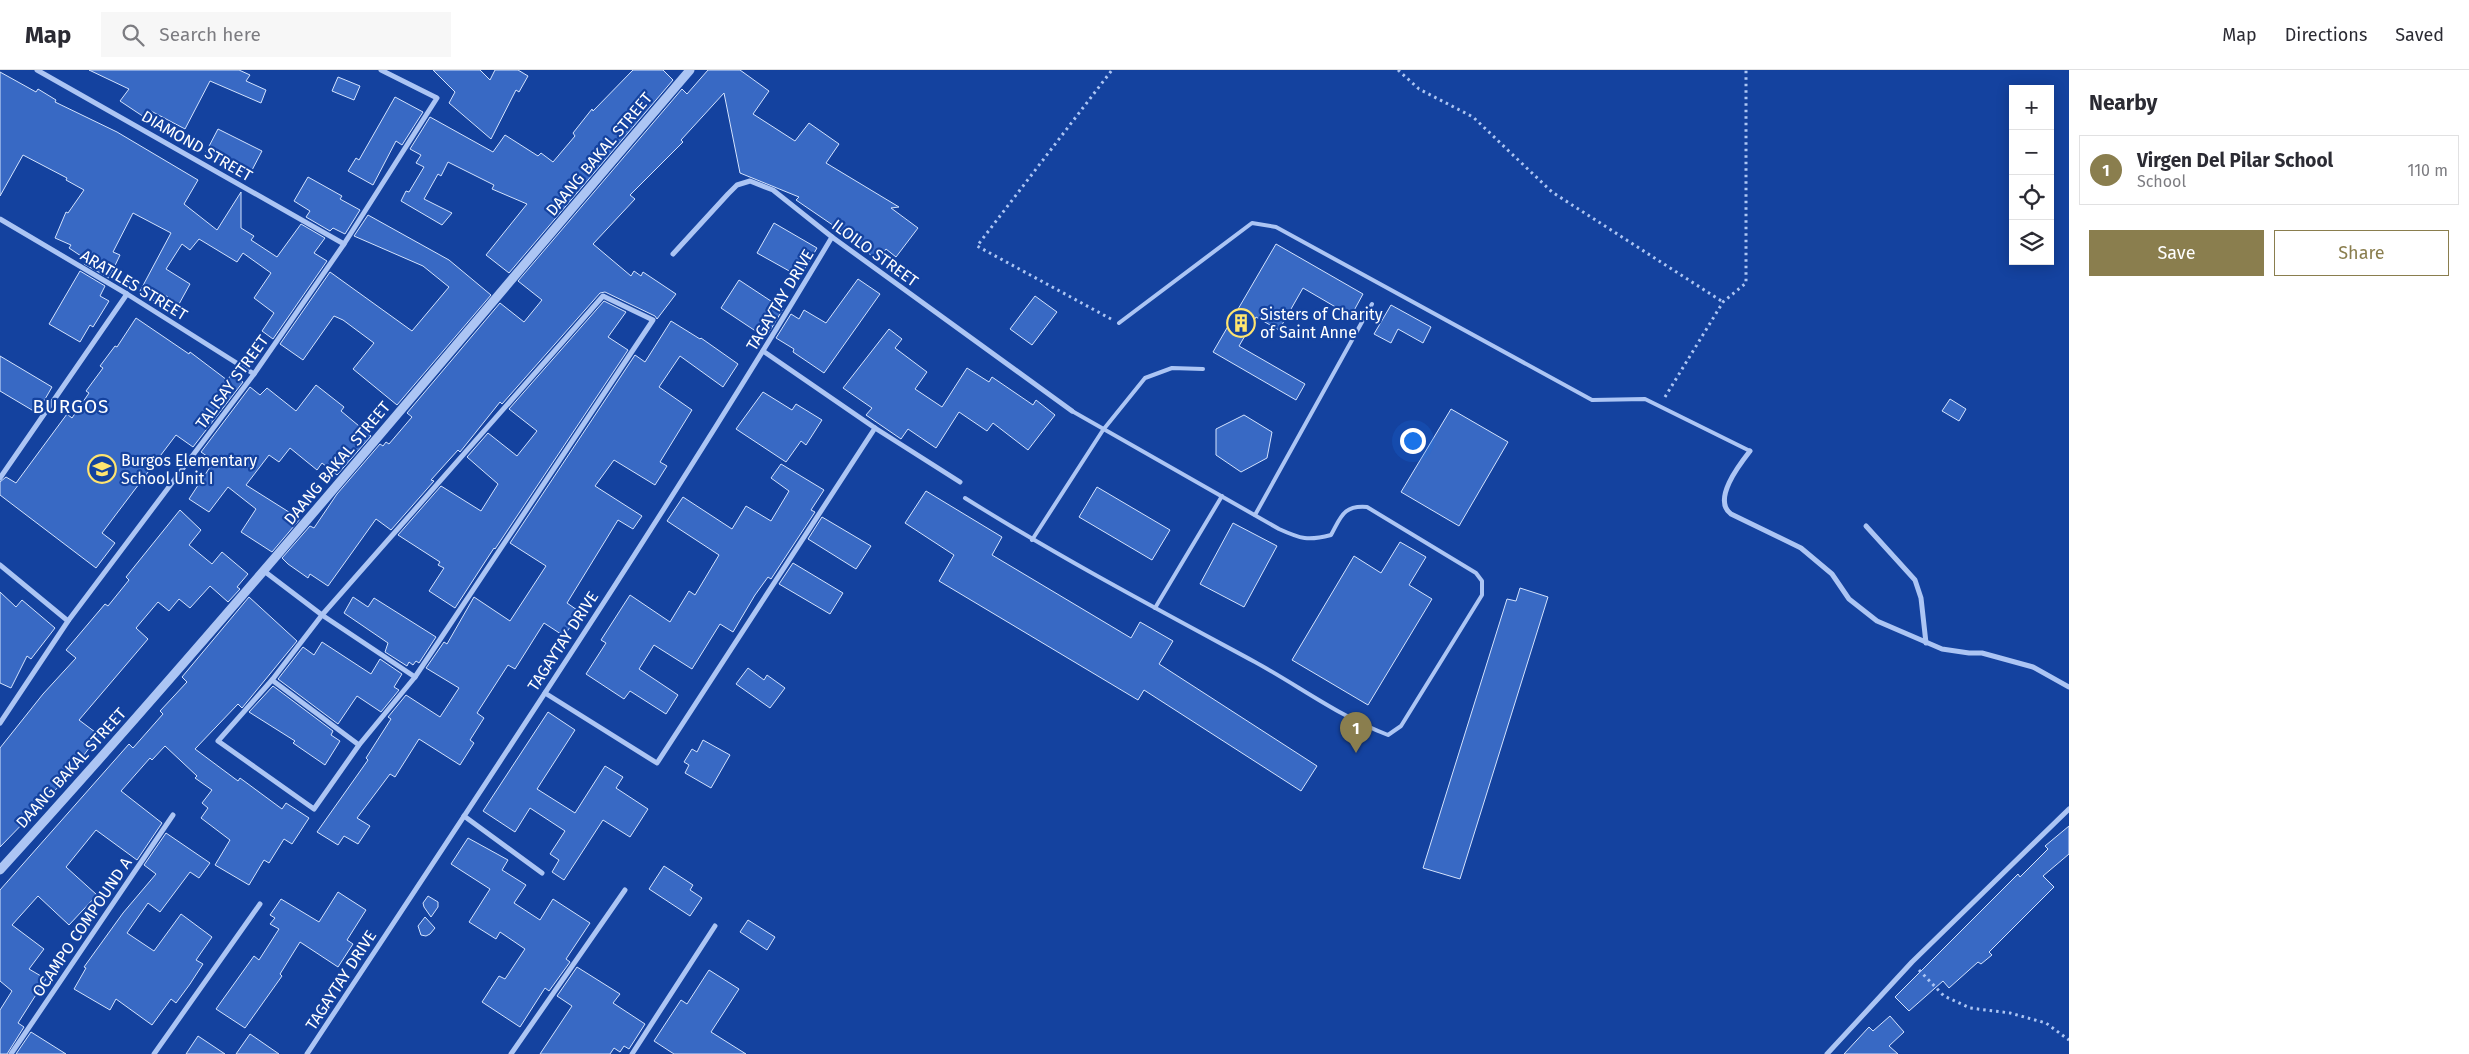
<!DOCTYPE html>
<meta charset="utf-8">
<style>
:root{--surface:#fff;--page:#f7f7f7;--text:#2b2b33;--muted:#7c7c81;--line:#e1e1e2;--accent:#8a7e4e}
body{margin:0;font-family:"Fira Sans",sans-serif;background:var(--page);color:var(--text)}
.controls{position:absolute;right:15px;top:15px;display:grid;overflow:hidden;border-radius:0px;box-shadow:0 2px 12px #0003}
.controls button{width:45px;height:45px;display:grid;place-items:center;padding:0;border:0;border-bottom:1px solid var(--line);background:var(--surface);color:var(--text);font:25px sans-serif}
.you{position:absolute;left:1412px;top:370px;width:18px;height:18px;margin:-12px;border:4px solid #fff;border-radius:50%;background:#1a73e8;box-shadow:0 0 0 8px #1a73e833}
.badge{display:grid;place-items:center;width:32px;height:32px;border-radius:50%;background:var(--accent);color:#fff;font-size:16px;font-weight:700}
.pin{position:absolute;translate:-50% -41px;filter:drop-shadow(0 1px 2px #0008)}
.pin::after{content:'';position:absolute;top:26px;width:18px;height:15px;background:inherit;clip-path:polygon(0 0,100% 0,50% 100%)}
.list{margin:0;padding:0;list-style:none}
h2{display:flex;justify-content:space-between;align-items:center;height:65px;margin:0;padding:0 20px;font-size:21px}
h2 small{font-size:16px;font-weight:400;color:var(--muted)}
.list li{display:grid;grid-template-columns:32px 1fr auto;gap:15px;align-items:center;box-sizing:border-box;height:70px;margin:0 10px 10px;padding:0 10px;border:1px solid var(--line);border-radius:0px}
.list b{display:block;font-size:19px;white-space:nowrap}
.list p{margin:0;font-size:16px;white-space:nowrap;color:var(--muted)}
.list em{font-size:16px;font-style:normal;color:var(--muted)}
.actions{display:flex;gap:10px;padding:15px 20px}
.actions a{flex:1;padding:11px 0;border:1px solid var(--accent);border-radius:0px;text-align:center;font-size:18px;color:var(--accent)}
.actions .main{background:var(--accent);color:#fff}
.icon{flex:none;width:28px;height:28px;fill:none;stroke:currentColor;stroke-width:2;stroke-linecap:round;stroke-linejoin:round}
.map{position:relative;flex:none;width:2069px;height:984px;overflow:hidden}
header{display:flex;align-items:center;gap:30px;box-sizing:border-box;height:70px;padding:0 25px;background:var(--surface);border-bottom:1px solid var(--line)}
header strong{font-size:24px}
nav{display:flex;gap:28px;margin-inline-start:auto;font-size:18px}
.search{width:350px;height:45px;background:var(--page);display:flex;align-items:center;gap:12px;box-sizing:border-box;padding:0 18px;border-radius:0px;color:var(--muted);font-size:19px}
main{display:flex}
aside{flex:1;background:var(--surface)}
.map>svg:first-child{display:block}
</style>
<header>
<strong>Map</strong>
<div class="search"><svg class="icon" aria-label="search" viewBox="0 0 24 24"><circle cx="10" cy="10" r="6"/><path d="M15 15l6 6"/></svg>Search here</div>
<nav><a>Map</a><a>Directions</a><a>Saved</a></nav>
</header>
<main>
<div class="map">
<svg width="2069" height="984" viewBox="0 0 2069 984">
<rect width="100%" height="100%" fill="#14429f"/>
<g fill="#3869c4" stroke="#d4e3fd">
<path d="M 89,0 L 239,0 L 250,5 L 246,11 L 266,20 L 261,33 L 210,11 L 185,59 L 151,41 L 147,49 L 120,31 L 129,19 Z"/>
<path d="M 433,0 L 480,0 L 490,10 L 495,0 L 518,0 L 528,6 L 519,22 L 516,20 L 491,69 L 449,33 L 455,22 Z"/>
<path d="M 633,0 L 663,0 L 673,10 L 509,203 L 486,185 L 527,134 L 492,119 L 494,115 L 448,92 L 441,106 L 438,104 L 424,129 L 452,143 L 442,155 L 401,131 L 406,121 L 409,122 L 424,97 L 416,93 L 421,85 L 410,79 L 430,47 L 493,82 L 505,65 L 538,86 L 541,83 L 553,92 L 575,66 L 573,63 L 592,39 L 593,41 Z"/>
<path d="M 708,0 L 740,0 L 769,21 L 753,44 L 795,71 L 809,53 L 839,74 L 826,93 L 899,137 L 891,138 L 918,158 L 896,187 L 886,179 L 877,190 L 837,158 L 796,130 L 799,127 L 740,103 L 724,23 L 681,70 L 683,72 L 630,125 L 635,129 L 593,174 L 631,206 L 634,201 L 641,206 L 643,202 L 676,224 L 657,249 L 655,246 L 605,222 L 600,223 L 502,334 L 500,332 L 460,382 L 458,380 L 431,410 L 434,411 L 391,460 L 376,449 L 328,516 L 310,504 L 308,508 L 288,494 L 282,488 L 310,456 L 314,458 L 337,424 L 380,374 L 383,376 L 386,372 L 389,374 L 412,347 L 407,343 L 500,233 L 524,252 L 542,230 L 518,211 L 682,19 L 687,24 Z"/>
<path d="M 0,2 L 36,22 L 38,19 L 56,30 L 55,32 L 117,62 L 198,110 L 184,134 L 217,160 L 241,122 L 241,158 L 254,166 L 251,170 L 277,187 L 301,154 L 325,168 L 314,183 L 327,191 L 273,269 L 262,261 L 274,243 L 254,228 L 271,203 L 243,183 L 237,192 L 199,169 L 190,180 L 182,174 L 166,199 L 190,214 L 179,234 L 163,224 L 158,233 L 139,223 L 171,163 L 133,143 L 113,182 L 120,185 L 109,208 L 84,194 L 87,190 L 69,178 L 71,175 L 55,168 L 66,142 L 68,143 L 84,120 L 66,110 L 67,108 L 23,85 L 0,126 Z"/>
<path d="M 338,7 L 360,16 L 354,30 L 332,21 Z"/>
<path d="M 395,27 L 423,42 L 402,75 L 396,71 L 373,115 L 348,101 L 356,88 L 359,90 Z"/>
<path d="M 218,59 L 262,81 L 251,102 L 238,95 L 236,98 L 206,82 Z"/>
<path d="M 308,107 L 342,126 L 340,129 L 360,140 L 345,164 L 333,158 L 330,161 L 306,147 L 310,141 L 294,131 Z"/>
<path d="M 368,145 L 449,190 L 491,225 L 397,335 L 353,299 L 374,273 L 343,250 L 334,246 L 303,290 L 280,274 L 330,202 L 412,261 L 449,217 L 423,196 L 354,166 Z"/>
<path d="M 774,153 L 817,178 L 800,207 L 757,183 Z"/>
<path d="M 1276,174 L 1363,224 L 1351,246 L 1303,218 L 1279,260 L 1256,247 L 1239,276 L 1305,314 L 1296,330 L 1213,282 Z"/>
<path d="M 80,201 L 105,216 L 100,226 L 109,231 L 93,257 L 90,255 L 80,272 L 49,254 Z"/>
<path d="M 858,209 L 880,224 L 824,303 L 793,282 L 794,279 L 776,268 L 791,244 L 799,249 L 804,240 L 826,253 Z"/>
<path d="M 739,210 L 783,239 L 768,264 L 765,262 L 763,266 L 721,238 Z"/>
<path d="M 1035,226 L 1057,242 L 1032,275 L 1010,259 Z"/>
<path d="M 604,231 L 626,242 L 608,267 L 628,280 L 495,479 L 494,478 L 455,538 L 429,521 L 444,498 L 438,495 L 440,492 L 398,465 L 441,416 L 481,441 L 498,414 L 467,387 L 488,363 L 517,386 L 537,361 L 509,339 Z"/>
<path d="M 1391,235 L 1431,257 L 1423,273 L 1398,259 L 1391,273 L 1374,264 Z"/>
<path d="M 136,248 L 189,284 L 190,282 L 227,310 L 232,304 L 243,312 L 193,377 L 176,365 L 102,463 L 115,473 L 96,498 L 0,425 L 0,412 L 6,407 L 16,413 L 67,344 L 72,348 L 89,323 L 86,321 L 103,298 L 100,296 L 115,276 L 117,277 Z"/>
<path d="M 671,251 L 700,269 L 701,268 L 738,294 L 723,317 L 680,286 L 659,317 L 692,340 L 660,392 L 667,396 L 655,415 L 614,390 L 595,416 L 642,446 L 633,459 L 618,450 L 567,533 L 580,542 L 564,566 L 544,553 L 515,599 L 508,595 L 477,643 L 484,648 L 470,670 L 474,673 L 460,695 L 419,669 L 395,707 L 390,704 L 357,748 L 370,756 L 358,774 L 344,766 L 338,775 L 317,762 L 368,690 L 366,688 L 391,649 L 388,647 L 406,625 L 440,647 L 459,618 L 426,598 L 444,572 L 447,574 L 474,527 L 510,551 L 546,496 L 510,473 L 635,285 L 645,292 Z"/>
<path d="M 889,259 L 902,269 L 895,278 L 927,302 L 915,319 L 942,337 L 967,298 L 989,312 L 992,307 L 1033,335 L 1036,330 L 1055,345 L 1028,380 L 993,353 L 987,361 L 959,342 L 936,378 L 908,359 L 901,369 L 866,345 L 872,338 L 843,318 Z"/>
<path d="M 0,286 L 52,317 L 37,343 L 0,321 Z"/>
<path d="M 316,315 L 344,337 L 341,341 L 371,366 L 337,405 L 322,393 L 317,400 L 290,378 L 279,392 L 269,385 L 246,415 L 300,449 L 272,482 L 241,462 L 256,439 L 228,417 L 209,442 L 189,429 L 214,391 L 201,382 L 250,317 L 260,325 L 267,318 L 296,341 Z"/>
<path d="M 763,322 L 792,340 L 796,334 L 822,350 L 806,375 L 801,371 L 786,392 L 736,359 Z"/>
<path d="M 1950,329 L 1966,339 L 1959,351 L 1942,341 Z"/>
<path d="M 1451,339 L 1508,372 L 1459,456 L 1401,422 Z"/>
<path d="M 1244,345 L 1272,362 L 1267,388 L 1241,402 L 1216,385 L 1216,359 Z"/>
<path d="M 781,394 L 824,420 L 811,440 L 815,442 L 771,509 L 768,507 L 755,525 L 733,562 L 720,554 L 692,599 L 654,575 L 639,599 L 678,625 L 666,644 L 630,621 L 624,629 L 586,604 L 606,573 L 601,570 L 630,525 L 670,552 L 689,521 L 695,525 L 719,485 L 667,451 L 683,427 L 732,459 L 746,436 L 771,451 L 789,421 L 771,408 Z"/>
<path d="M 1097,417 L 1170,460 L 1152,490 L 1079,447 Z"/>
<path d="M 926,421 L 1002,467 L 992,485 L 1131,568 L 1140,552 L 1173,571 L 1159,594 L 1317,696 L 1301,721 L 1144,620 L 1138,630 L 939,511 L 954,485 L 905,453 Z"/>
<path d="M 180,440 L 201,460 L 189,475 L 212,494 L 222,482 L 248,504 L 237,517 L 240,519 L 228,532 L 210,516 L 190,538 L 179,529 L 169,541 L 158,532 L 136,558 L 148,569 L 79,650 L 99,665 L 65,710 L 0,777 L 0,678 L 43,624 L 76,588 L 66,580 L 105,534 L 108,536 L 129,510 L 126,507 Z"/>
<path d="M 822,447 L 871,476 L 856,499 L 808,469 Z"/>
<path d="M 1233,453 L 1277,476 L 1244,537 L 1200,514 Z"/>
<path d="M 1400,472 L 1426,487 L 1409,515 L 1432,529 L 1368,635 L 1292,590 L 1354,486 L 1381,503 Z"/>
<path d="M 793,493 L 843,523 L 830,544 L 779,514 Z"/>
<path d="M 1520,518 L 1548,527 L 1460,809 L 1423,798 L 1507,529 L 1516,531 Z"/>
<path d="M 0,522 L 16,537 L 22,530 L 55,558 L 31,589 L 27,586 L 11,618 L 0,613 Z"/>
<path d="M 249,527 L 297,571 L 242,638 L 238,634 L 195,679 L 238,711 L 240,708 L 282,739 L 286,733 L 309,748 L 292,774 L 284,769 L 269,793 L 264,790 L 249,815 L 215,795 L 230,770 L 201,748 L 208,738 L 202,733 L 212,720 L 195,708 L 197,706 L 165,676 L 152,690 L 150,688 L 121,721 L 162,753 L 137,790 L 96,760 L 66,797 L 97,825 L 69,855 L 38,826 L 12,855 L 44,879 L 29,899 L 46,909 L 18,953 L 24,957 L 7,984 L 0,984 L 0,940 L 12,921 L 0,911 L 0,820 L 129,674 L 133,678 L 163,644 L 160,641 L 187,612 L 182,607 Z"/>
<path d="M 353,527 L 368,537 L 374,528 L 436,567 L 419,593 L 416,591 L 413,595 L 409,592 L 407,596 L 385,582 L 388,573 L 344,543 Z"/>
<path d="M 322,572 L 371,604 L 380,589 L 402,604 L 394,617 L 399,620 L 381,642 L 357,626 L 338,654 L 278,609 L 303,577 L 314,585 Z"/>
<path d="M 748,598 L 764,610 L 767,605 L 785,618 L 770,638 L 736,614 Z"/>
<path d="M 273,616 L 333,661 L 331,665 L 340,671 L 325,695 L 293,673 L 295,671 L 249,642 Z"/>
<path d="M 548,642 L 575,660 L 537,719 L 575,743 L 605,696 L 623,707 L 616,718 L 648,739 L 630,767 L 603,750 L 564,810 L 552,802 L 559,790 L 550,784 L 565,761 L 530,738 L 515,762 L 483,741 Z"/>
<path d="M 703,670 L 730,685 L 711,718 L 685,703 L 689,695 L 684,692 L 692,679 L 697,682 Z"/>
<path d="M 2069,756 L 2069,784 L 2043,806 L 2054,817 L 1989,882 L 1992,885 L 1981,894 L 1978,892 L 1949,918 L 1943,911 L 1909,941 L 1895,927 L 2018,804 L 2020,807 L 2048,779 L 2045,776 Z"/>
<path d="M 166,763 L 210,793 L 199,808 L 190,802 L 160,842 L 148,833 L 127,863 L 154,881 L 181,844 L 212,867 L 196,890 L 203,894 L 190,914 L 176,933 L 171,929 L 152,955 L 116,929 L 110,940 L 74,919 L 86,898 L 84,897 L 123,843 L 156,804 L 144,795 Z"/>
<path d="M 468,768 L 508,790 L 502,800 L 526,815 L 514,833 L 540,850 L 553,829 L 590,853 L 566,889 L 570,892 L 549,921 L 545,918 L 520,957 L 482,932 L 499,906 L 505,909 L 525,879 L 500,862 L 496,869 L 469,852 L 490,819 L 451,794 Z"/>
<path d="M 664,796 L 693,815 L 690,820 L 702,828 L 690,846 L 649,819 Z"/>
<path d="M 338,822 L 366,840 L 347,870 L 353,874 L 338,897 L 300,872 L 280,904 L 282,906 L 245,958 L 216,939 L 254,886 L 259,890 L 279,859 L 270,854 L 275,848 L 270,845 L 281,829 L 319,852 Z"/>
<path d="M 428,826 L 438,832 L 438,837 L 431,847 L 424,837 L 423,833 Z"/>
<path d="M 425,847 L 435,858 L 430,864 L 426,866 L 421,865 L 418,856 Z"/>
<path d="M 748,850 L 775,867 L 767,880 L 740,862 Z"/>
<path d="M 577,897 L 620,924 L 613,933 L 645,954 L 629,979 L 624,976 L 620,982 L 614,978 L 610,984 L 540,984 L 572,936 L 557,926 Z"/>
<path d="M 709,900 L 739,919 L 711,962 L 746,984 L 674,984 L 654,971 L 681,930 L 687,934 Z"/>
<path d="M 1890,946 L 1904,962 L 1889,976 L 1898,984 L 1844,984 L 1869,957 L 1873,961 Z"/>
<path d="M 31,962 L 66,984 L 16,984 Z"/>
<path d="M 250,964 L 279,984 L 236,984 Z"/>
<path d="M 198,966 L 225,984 L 186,984 Z"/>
</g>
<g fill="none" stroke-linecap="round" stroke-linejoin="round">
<g stroke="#acc5f4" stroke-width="3" stroke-dasharray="2.5 4" stroke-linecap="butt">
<path d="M 1398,0 L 1419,19 L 1473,47 L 1552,122 L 1723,232"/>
<path d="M 1111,249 L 977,176 L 1112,0"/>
<path d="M 1665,327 L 1723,232 L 1746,213 L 1746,0"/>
<path d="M 1919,900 L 1944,926 L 1970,938 L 2010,943 L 2046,953 L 2069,970"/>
</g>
<g stroke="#acc5f4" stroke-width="4">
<path d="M 1119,253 L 1252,153 L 1276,157 L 1592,330 L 1645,329 L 1750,381"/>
<path d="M 965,428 C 1059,487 1157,539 1255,592 C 1299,616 1340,647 1388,665 L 1401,656 L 1482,525 L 1482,511 L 1476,503 L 1367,437 C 1343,435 1341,447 1331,465 C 1308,471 1301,469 1279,459 L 1072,341"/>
<path d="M 1255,445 L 1372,234"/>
<path d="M 1032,470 L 1103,360 L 1145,308 L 1172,298 L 1203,299"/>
<path d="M 1155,538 L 1222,426"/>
</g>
<g stroke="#acc5f4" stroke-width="5">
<path d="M 37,0 L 344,174"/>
<path d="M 0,149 L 127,224 L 254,304"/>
<path d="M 673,184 L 728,124 L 737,115 L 750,111 L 773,120 L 832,167 L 1072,341"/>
<path d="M 603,226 L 653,250 L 415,607 L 359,675 L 314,739 L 218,671 L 272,610 L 322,545 Z"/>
<path d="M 763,281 L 875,358 L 960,412"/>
<path d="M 1750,381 C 1739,395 1712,430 1731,444 L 1801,478 L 1832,504 L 1849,529 L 1877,551 L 1942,579 L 1969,583 L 1982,583 L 2033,597 L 2069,617"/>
<path d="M 0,408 L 127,224"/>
<path d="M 1866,456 L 1915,510 L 1921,528 L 1926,573"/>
<path d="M 0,495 L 68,551"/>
<path d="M 264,501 L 322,545 L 415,607"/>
<path d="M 272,610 L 359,675"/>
<path d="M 545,623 L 657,693 L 875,358"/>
<path d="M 0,653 L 68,551 L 254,304 L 344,174 L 437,28 L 381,0"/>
<path d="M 464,746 L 542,803"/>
<path d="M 11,984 L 173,745"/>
<path d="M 154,984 L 260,834"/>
<path d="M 307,984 C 485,714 666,445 832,167"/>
<path d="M 511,984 L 625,820"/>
<path d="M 632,984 L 715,856"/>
<path d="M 1827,984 L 1912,892 L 2069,739"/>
</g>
<path stroke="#acc5f4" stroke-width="9" d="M 0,800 C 237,539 461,267 690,0"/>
</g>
<defs>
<symbol id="building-ring" viewBox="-11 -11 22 22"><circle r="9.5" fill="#14429f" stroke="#ffe46f" stroke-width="1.5"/><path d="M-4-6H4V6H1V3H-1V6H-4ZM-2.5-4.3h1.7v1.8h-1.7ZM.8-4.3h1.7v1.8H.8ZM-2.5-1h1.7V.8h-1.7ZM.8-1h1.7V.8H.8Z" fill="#ffe46f"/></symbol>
<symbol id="school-ring" viewBox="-11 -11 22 22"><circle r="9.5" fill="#14429f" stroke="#ffe46f" stroke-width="1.5"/><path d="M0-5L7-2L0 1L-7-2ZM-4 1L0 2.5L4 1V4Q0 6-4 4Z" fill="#ffe46f"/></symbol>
</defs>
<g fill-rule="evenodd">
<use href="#building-ring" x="1225" y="237" width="32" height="32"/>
<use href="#school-ring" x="86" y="383" width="32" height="32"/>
</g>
<g text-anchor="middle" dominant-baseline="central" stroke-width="4.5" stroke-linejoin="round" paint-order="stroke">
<g font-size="16" fill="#fff" stroke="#14429f">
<text transform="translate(197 76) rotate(30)">DIAMOND STREET</text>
<text transform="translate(599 84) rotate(-50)">DAANG BAKAL STREET</text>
<text transform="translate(875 183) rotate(36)">ILOILO STREET</text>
<text transform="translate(134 215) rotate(31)">ARATILES STREET</text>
<text transform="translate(780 230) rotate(-59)">TAGAYTAY DRIVE</text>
<text transform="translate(232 312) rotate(-54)">TALISAY STREET</text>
<text transform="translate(337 393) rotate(-50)">DAANG BAKAL STREET</text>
<text transform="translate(563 571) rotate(-57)">TAGAYTAY DRIVE</text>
<text transform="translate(71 698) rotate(-48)">DAANG BAKAL STREET</text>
<text transform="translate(82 857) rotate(-56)">OCAMPO COMPOUND A</text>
<text transform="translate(341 910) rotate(-57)">TAGAYTAY DRIVE</text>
</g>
<g font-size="16" fill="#fff" stroke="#14429f" text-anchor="start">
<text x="1260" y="244">Sisters of Charity<tspan x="1260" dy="18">of Saint Anne</tspan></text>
<text x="121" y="390">Burgos Elementary<tspan x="121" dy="18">School Unit I</tspan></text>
</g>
<g font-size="19" letter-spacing="1" fill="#fff" stroke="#14429f">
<text x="71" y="336">BURGOS</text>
</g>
</g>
</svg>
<div class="controls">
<button>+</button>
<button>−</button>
<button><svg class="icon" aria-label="locate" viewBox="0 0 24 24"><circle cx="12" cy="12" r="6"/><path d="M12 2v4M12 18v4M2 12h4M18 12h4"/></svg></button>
<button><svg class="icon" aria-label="layers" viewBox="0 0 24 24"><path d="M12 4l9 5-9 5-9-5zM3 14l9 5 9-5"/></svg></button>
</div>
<div class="you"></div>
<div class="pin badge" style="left:1356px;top:683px">1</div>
</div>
<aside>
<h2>Nearby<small></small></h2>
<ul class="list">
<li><span class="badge">1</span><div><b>Virgen Del Pilar School</b><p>School</p></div><em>110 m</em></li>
</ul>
<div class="actions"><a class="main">Save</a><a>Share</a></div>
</aside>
</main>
